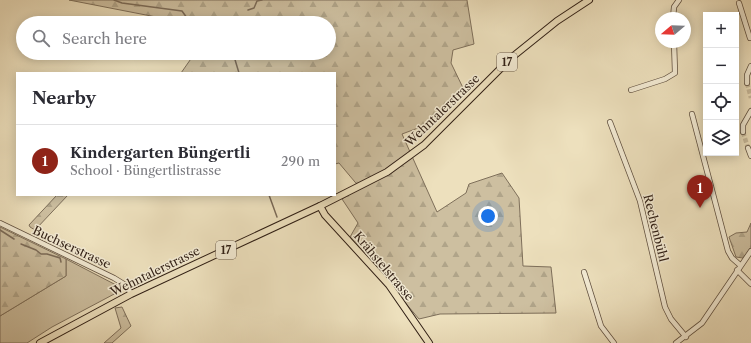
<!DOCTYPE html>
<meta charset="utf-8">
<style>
:root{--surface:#fff;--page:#f2f2f3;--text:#2b2b33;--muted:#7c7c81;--line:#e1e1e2;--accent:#8f2418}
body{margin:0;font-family:"Libre Caslon Text",serif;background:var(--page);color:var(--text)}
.controls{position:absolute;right:12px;top:12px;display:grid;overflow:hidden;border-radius:0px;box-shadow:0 2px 10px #0003}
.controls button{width:36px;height:36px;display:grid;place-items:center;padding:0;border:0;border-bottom:1px solid var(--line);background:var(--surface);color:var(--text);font:20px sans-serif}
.compass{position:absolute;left:655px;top:12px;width:36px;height:36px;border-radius:50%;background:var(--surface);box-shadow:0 2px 10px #0003;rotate:251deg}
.you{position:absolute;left:488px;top:216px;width:14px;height:14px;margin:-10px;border:3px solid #fff;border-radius:50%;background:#1a73e8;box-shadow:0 0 0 6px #1a73e833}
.badge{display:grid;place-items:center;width:26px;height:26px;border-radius:50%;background:var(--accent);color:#fff;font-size:13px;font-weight:700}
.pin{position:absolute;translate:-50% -33px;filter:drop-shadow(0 1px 2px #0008)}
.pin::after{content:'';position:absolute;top:21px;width:14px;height:12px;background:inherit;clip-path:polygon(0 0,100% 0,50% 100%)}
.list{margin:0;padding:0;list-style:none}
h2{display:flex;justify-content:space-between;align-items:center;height:52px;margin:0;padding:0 16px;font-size:17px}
h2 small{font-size:13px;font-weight:400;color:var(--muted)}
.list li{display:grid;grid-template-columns:26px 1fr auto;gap:12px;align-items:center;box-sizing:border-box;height:72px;padding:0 16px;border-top:1px solid var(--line)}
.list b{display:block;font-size:15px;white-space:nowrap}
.list p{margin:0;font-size:13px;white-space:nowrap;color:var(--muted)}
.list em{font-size:13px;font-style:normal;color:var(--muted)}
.icon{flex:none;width:22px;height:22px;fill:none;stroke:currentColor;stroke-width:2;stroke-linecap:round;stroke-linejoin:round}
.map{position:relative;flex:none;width:751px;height:343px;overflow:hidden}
.search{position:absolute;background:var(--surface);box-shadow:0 2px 10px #0003;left:16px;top:16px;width:320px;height:44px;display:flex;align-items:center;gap:10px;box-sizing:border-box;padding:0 14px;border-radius:22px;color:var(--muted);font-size:15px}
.panel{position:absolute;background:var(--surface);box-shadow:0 2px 10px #0003;left:16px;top:72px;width:320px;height:124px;border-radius:0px}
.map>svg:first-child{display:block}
</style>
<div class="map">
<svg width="751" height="343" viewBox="0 0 751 343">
<defs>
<pattern id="forest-firs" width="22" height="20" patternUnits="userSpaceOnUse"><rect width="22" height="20" fill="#cdbfa0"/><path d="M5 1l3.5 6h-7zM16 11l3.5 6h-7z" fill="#b0a489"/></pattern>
</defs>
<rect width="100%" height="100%" fill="#ede0bd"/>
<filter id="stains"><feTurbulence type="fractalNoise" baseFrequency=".005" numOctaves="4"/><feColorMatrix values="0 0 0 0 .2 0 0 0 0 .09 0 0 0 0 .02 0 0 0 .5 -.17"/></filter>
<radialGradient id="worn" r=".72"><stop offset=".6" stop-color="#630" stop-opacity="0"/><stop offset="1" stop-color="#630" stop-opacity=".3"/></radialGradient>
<path fill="#cdbfa0" stroke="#7e6f5a" d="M 66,259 L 118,286 L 118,292 L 52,327 L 27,343 L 0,343 L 0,316 L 66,276 Z"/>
<g fill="url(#forest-firs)" stroke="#7e6f5a">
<path d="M 69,0 L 467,0 L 474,44 L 453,50 L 451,63 L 465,92 L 437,121 L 402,134 L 437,212 L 466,193 L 469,184 L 502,173 L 519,198 L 523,266 L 551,267 L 556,313 L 440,314 L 419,319 L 350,237 L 358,223 L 342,199 L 360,188 L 339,163 L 335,164 L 335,73 L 181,73 L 195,53 L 329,53 L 329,23 L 187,23 Z"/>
<path d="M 57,195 L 68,195 L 35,230 L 30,227 L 29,225 Z"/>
<path d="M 751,223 L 751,248 L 743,258 L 736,257 L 729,237 L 736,233 L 747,232 Z"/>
<path d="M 0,227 L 66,259 L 66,276 L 0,316 Z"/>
<path d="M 122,307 L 131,326 L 112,343 L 104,343 L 121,328 L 115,308 Z"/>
</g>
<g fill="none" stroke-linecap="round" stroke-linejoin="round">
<g stroke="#7b6b58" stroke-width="1.5">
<path d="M 114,0 L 122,3 L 182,11 L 187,18 L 200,21 L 205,18 L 224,23"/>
<path d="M 248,10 L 254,8 L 257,1 L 262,0"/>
<path d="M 233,53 L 239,73"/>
<path d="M 269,195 L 277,217"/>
<path d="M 0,230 L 14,239"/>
<path d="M 21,244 L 36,250 L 41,254 L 47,254 L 60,258 L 61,262"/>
</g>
<g stroke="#c7b99b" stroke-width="4.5" stroke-dasharray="4.5 2" stroke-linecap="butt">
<path d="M 747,83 L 751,98"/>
<path d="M 743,132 L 748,148"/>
</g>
<defs>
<g id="minor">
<path d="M 739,3 L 750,38"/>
<path d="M 673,18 L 674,7 L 679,0"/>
<path d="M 747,83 L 747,75 L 751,66"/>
<path d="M 631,90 L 665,79 L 675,73 L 674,42"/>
<path d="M 692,114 L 728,251 L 732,258 L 740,265"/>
<path d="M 610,122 L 640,201 L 665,307 L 671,319 L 686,337"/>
<path d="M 743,132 L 743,125 L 751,111"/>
<path d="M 748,148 L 751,156"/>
<path d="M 0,223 L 114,278 L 127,286 L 131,294"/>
<path d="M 737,270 L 751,284"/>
<path d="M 584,272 L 601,326 L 614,343"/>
<path d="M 676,343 L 702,323 L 751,251"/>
</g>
<g id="major">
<path d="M 320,206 L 325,215 L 389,285 L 429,343"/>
<path d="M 40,343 L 131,294 L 320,206 L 387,172 L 424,145 L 511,58 L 557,21 L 589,0"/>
</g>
</defs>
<use href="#minor" stroke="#5f4f3f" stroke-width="6"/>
<use href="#major" stroke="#301f15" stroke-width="8"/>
<use href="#minor" stroke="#f3ebd4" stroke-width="4.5"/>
<use href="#major" stroke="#ede0bd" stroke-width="6"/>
</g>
<g text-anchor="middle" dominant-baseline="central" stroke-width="3" stroke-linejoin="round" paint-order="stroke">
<g fill="#f3ebd4" stroke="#6a5c4e" stroke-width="1">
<rect x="497" y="53" width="20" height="18" rx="3"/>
<rect x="216" y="241" width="20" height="18" rx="3"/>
</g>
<g font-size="11" font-weight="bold" fill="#301f15">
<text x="507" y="62">17</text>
<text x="226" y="250">17</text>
</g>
<g font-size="12" fill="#301f15" stroke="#f3ebd4">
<text transform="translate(442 110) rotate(-44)">Wehntalerstrasse</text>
<text transform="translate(656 228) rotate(76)">Rechenbühl</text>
<text transform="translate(72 247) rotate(25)">Buchserstrasse</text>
<text transform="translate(384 266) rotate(50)">Krähstelstrasse</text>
<text transform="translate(155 271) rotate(-26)">Wehntalerstrasse</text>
</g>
</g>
<rect width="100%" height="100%" filter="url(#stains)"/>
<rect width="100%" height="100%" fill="url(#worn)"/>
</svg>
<div class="controls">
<button>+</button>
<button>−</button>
<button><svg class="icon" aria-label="locate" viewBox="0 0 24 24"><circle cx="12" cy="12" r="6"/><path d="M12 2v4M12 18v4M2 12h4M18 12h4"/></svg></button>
<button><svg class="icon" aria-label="layers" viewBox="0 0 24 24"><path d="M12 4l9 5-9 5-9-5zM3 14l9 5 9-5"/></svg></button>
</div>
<svg class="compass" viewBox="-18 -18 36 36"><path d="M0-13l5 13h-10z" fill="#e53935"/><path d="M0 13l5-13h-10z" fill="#7c7c81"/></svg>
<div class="you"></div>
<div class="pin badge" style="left:700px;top:208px">1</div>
<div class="search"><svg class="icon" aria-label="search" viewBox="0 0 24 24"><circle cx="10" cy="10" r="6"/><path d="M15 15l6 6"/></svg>Search here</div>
<section class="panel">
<h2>Nearby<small></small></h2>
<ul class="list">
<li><span class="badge">1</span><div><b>Kindergarten Büngertli</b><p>School · Büngertlistrasse</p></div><em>290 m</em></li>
</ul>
</section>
</div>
